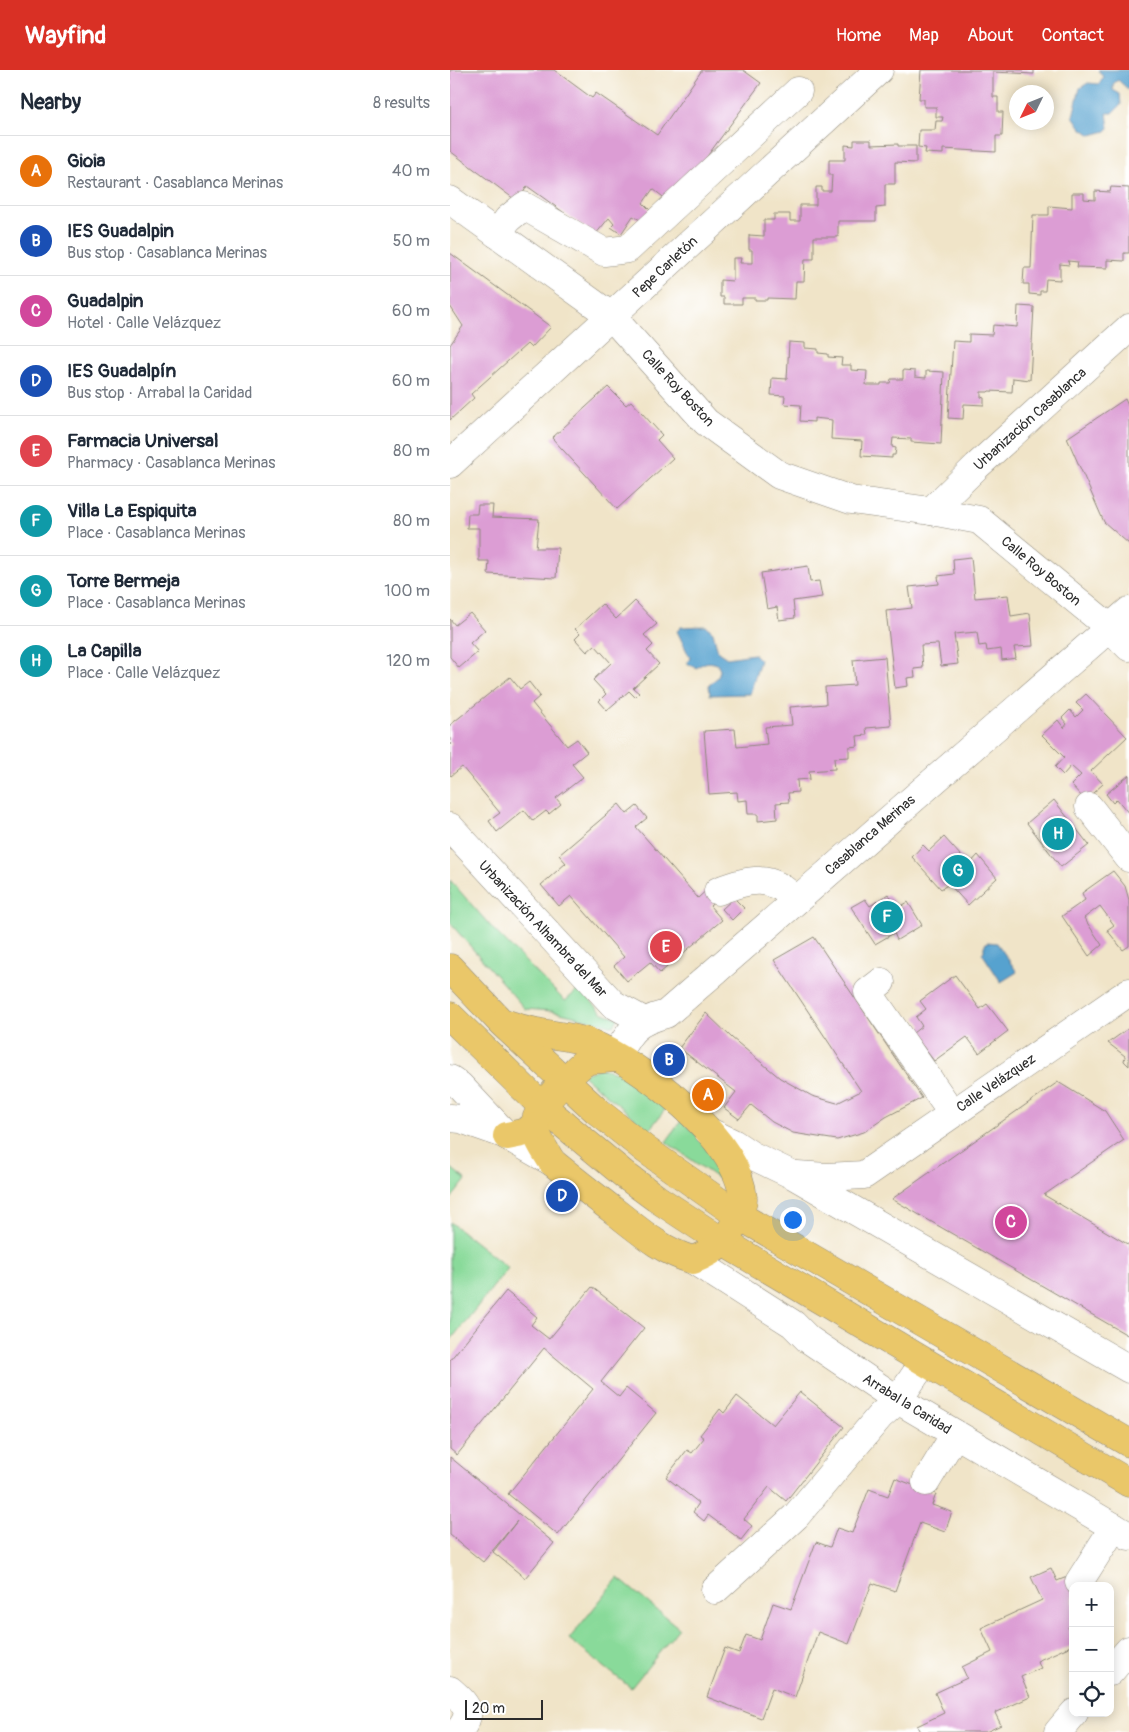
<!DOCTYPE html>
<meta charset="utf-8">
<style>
:root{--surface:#fff;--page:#f2f2f3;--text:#1f2937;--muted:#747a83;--line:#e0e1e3;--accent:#d93025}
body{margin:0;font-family:Pangolin,sans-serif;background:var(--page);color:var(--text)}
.controls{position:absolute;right:15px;bottom:15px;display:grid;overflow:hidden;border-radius:10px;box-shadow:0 2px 12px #0003}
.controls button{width:45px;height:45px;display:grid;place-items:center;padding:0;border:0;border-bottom:1px solid var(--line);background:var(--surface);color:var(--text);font:25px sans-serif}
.compass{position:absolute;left:559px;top:15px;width:45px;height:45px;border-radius:50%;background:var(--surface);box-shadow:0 2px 12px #0003;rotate:227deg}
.scale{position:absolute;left:15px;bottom:12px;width:78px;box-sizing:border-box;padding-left:5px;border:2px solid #2b2b2b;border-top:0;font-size:14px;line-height:18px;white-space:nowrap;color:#2b2b2b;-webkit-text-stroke:4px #fff;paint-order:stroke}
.you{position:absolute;left:342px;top:1149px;width:18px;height:18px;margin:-12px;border:4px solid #fff;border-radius:50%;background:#1a73e8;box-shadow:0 0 0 8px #1a73e833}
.badge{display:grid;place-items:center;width:32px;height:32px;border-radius:50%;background:var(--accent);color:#fff;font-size:16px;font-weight:700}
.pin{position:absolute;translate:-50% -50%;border:2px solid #fff;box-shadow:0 1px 5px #0006}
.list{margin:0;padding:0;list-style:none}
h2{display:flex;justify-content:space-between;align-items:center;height:65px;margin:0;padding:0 20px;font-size:21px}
h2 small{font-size:16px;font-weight:400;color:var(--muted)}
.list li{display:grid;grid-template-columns:32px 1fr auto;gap:15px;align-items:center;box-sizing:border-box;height:70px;padding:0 20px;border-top:1px solid var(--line)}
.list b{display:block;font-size:19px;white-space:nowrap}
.list p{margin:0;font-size:16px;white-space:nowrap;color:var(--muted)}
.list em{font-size:16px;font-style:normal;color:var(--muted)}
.icon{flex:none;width:28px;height:28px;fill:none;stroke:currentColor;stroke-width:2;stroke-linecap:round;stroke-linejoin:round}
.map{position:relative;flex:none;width:679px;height:1662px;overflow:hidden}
header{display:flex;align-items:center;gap:30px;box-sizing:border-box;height:70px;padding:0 25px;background:var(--accent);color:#fff}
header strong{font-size:24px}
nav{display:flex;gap:28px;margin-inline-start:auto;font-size:18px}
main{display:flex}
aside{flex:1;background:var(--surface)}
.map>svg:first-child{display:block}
</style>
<header>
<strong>Wayfind</strong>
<nav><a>Home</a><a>Map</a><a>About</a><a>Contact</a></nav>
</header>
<main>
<aside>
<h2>Nearby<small>8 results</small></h2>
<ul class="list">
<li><span class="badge" style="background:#e8710a">A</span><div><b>Gioia</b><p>Restaurant · Casablanca Merinas</p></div><em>40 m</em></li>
<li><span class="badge" style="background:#1a4fb4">B</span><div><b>IES Guadalpin</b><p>Bus stop · Casablanca Merinas</p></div><em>50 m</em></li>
<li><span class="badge" style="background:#d1479c">C</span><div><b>Guadalpin</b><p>Hotel · Calle Velázquez</p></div><em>60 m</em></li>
<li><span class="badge" style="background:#1a4fb4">D</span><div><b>IES Guadalpín</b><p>Bus stop · Arrabal la Caridad</p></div><em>60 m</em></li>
<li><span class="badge" style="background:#e0444e">E</span><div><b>Farmacia Universal</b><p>Pharmacy · Casablanca Merinas</p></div><em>80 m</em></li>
<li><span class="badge" style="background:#0f9aa8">F</span><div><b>Villa La Espiquita</b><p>Place · Casablanca Merinas</p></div><em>80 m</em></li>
<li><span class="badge" style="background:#0f9aa8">G</span><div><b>Torre Bermeja</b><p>Place · Casablanca Merinas</p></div><em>100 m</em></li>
<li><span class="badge" style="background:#0f9aa8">H</span><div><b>La Capilla</b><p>Place · Calle Velázquez</p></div><em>120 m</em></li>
</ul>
</aside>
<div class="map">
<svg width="679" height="1662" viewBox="0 0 679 1662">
<rect width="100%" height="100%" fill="#fff"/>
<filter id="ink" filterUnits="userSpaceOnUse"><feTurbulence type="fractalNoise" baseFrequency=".02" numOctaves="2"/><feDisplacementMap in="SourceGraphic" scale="10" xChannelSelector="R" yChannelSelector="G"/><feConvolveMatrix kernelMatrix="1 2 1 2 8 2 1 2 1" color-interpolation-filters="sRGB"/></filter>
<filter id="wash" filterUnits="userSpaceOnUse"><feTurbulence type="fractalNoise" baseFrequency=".0096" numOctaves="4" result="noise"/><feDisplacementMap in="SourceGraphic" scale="20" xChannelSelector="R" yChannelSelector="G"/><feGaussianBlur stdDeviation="1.12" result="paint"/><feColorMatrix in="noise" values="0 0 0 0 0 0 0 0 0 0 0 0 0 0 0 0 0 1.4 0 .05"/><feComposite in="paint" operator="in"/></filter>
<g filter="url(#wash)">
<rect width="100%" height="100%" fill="#f0e4c8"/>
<g fill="#89da9a" stroke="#5a8262">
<path d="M 0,810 L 44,860 L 115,931 L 129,919 L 153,943 L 168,948 L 164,956 L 102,941 L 75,939 L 0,853 Z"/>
<path d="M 150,998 L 168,1002 L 217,1037 L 199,1060 L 132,1005 Z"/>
<path d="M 231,1051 L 252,1070 L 274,1107 L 273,1112 L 216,1072 Z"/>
<path d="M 0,1097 L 16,1110 L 0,1130 Z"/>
<path d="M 0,1152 L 58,1198 L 0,1271 Z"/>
<path d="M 168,1508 L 229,1558 L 181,1618 L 119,1569 Z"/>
</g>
<g fill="#57a2cf" stroke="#41667d">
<path d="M 648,0 L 679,0 L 679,20 L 668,10 L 663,14 L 663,20 L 670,24 L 671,35 L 663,43 L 657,43 L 659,58 L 656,61 L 641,65 L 631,58 L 623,46 L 630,18 L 638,13 L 649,14 L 653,7 Z"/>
<path d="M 256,556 L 263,562 L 268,582 L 277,588 L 304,584 L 310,590 L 300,624 L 260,625 L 259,615 L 268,607 L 270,600 L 267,594 C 259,591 253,592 247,598 L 237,593 L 240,588 L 227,561 L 231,557 Z"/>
<path d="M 537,872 L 547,873 L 567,902 L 551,912 L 532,883 L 534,881 L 534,876 Z"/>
</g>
<g id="blocks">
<g fill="#dc9dd4">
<path d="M 0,0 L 104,0 L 142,28 L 146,23 L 207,65 L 252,0 L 293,0 L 311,13 L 222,134 L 203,119 L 193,133 L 200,140 L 192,151 L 183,146 L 171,164 L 161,157 L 164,154 L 159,148 L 145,165 L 77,116 L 68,132 L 0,81 Z"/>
<path d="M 471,0 L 584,0 L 584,4 L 543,2 L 543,27 L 548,27 L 548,42 L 553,42 L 552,66 L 546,66 L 546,82 L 493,79 L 493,84 L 475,83 L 476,78 L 468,77 L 469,60 L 485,60 L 486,51 L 492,51 L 493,47 L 486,47 L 486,37 L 474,37 L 474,29 L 469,29 Z"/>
<path d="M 404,70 L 421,70 L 421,75 L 448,74 L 448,76 L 466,76 L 466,93 L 445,92 L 445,114 L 435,114 L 435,137 L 426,138 L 426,151 L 388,151 L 388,167 L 364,167 L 364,189 L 355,189 L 354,211 L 346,211 L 345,229 L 317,228 L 317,230 L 305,230 L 305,228 L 292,228 L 292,234 L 274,234 L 274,227 L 270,227 L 270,210 L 283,211 L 283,188 L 291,188 L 290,193 L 302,193 L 302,180 L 299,180 L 299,165 L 314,166 L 314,150 L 324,150 L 324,144 L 340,144 L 340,151 L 350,151 L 350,135 L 366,135 L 366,117 L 372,117 L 372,121 L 381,121 L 382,105 L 379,105 L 379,90 L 395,90 L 395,75 L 404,76 Z"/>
<path d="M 661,117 L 679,118 L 679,183 L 674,183 L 674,191 L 657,190 L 657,198 L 627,197 L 628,192 L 618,191 L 619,195 L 610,194 L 610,210 L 596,209 L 595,221 L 590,221 L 590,225 L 579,224 L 579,214 L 573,214 L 574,198 L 581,198 L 583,145 L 599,145 L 599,136 L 622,138 L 622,123 L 634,123 L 634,129 L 645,130 L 645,121 L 660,122 Z"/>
<path d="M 0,183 L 101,257 L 81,278 L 77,274 L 21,324 L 24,328 L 0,350 L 0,275 L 13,256 L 0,236 Z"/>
<path d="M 568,236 L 584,237 L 580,310 L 563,308 L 562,322 L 539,321 L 538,322 L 531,322 L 531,327 L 534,328 L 534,335 L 514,334 L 513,349 L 498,348 L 503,271 L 519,272 L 519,264 L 542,265 L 543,255 L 567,257 Z"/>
<path d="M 339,272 L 355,273 L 355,278 L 368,279 L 368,283 L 378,284 L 378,287 L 392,288 L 391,295 L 401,295 L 401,300 L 417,301 L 416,315 L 431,315 L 431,313 L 440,313 L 441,309 L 453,309 L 453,300 L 465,301 L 465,307 L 476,308 L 476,301 L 494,302 L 491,374 L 461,372 L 461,369 L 443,368 L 442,377 L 446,378 L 445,385 L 442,385 L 442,388 L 411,386 L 412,371 L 381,369 L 382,350 L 364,348 L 364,352 L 350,351 L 351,335 L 334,334 L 335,326 L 321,325 L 322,308 L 337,309 Z"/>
<path d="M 158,317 L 176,335 L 181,331 L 212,365 L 207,370 L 223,388 L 167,439 L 102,368 Z"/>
<path d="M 675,329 L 679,338 L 679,474 L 654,452 L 617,368 Z"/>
<path d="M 28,435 L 43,435 L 42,447 L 89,449 L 86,478 L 108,478 L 106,508 L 38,504 L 39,491 L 29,491 L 29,458 L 17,458 L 18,444 L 27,444 Z"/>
<path d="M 521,487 L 525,528 L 558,525 L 561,546 L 580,543 L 583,576 L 564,577 L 566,588 L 552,590 L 551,579 L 537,581 L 536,575 L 529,576 L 527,562 L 504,564 L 508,594 L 491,596 L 488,574 L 471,575 L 473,598 L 464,599 L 465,607 L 457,608 L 458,616 L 445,618 L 436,541 L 462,538 L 459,517 L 489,514 L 488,506 L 504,504 L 503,489 Z"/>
<path d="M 358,496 L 360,512 L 369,511 L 372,527 L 343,531 L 345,548 L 329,550 L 327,537 L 317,539 L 311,503 Z"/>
<path d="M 185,531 L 207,554 L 194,565 L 203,575 L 197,581 L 209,594 L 183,618 L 189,623 L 185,627 L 179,621 L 157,640 L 149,631 L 156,624 L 143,610 L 161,593 L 145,575 L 137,582 L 125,569 L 130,564 L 125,559 L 152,534 L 166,549 Z"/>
<path d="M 20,543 L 35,560 L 20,573 L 28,582 L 9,598 L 0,587 L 0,549 L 5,555 Z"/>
<path d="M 435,587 L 441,656 L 416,658 L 417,665 L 407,666 L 408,676 L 399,677 L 399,687 L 384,688 L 385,699 L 359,701 L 360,709 L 347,710 L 348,722 L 338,723 L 339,732 L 326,733 L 327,749 L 308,751 L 308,744 L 298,744 L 297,730 L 288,731 L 287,722 L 259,724 L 254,661 L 285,659 L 287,677 L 317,674 L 315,657 L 342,655 L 340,637 L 376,634 L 375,617 L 405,615 L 403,590 Z"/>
<path d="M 60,607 L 70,619 L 79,612 L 90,626 L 82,633 L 117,676 L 127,669 L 137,682 L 122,694 L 133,707 L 106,728 L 111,734 L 99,744 L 96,741 L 83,751 L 74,740 L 47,762 L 39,751 L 50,743 L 12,697 L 1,706 L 0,705 L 0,676 L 2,674 L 0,672 L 0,655 Z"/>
<path d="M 636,624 L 677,667 L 641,701 L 653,714 L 635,730 L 621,715 L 631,705 L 621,696 L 613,705 L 605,697 L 614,687 L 592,665 L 608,650 L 614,658 L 617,654 L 612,648 L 620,640 L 626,647 L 633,640 L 626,633 Z"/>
<path d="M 679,705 L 679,744 L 667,729 L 663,733 L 656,724 Z"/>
<path d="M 604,730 L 639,775 L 611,797 L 577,753 Z"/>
<path d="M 169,734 L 177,744 L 187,736 L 197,748 L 186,757 L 248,828 L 260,817 L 269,828 L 260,836 L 272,850 L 210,903 L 200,892 L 177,911 L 164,896 L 174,887 L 121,826 L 109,836 L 91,815 L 116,793 L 109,785 Z"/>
<path d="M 494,767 L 519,795 L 528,785 L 547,808 L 518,835 L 499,814 L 491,819 L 462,787 L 473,775 L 479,781 Z"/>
<path d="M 663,801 L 675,816 L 679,830 L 679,876 L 673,880 L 657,860 L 664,855 L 650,836 L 634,848 L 652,875 L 639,886 L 612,846 L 635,830 L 632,823 Z"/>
<path d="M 438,824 L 448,838 L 458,832 L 472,855 L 447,870 L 444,863 L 425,874 L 401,837 L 415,829 L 420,836 Z"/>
<path d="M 284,828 L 294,838 L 282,850 L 272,839 Z"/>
<path d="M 364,867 L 472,1028 L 436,1047 L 414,1062 L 387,1070 L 343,1063 L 322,1052 L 301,1035 L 289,1049 L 274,1038 L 286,1022 L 229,978 L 256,943 L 282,968 L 330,1008 L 362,1026 L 387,1033 L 411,1021 L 324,890 Z"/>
<path d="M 505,905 L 530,939 L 537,934 L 558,961 L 529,983 L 517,967 L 484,991 L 463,963 L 472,956 L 466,947 L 476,939 L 470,931 Z"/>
<path d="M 679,958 L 679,996 L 674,991 L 675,986 L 658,973 Z"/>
<path d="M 608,1012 L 655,1041 L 674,1070 L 594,1125 L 679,1175 L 679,1266 L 442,1129 Z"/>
<path d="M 142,1217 L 194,1258 L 151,1312 L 169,1327 L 176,1318 L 206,1343 L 108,1465 L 58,1424 L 143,1319 L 94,1278 L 7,1385 L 0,1379 L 0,1290 L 56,1221 L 87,1247 L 81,1255 L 99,1269 Z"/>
<path d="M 350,1322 L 394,1357 L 336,1431 L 319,1417 L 294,1449 L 302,1456 L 291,1470 L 258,1445 L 254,1451 L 243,1442 L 249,1433 L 216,1407 L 237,1380 L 242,1383 L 254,1368 L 250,1365 L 270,1339 L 274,1343 L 287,1326 L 323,1355 Z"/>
<path d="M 0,1387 L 104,1473 L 75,1508 L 43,1482 L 67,1451 L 33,1492 L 0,1465 Z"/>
<path d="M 445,1408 L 486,1424 L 482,1435 L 502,1442 L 495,1462 L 470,1453 L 445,1521 L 422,1513 L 399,1574 L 368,1562 L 345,1627 L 322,1618 L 311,1648 L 257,1627 L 275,1578 L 289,1583 L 296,1565 L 310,1570 L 323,1533 L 341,1539 L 366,1472 L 380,1477 L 387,1458 L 402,1463 L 419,1419 L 438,1426 Z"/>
<path d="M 601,1498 L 607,1511 L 617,1507 L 623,1518 L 623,1555 L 618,1557 L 623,1567 L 623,1575 L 587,1591 L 591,1598 L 571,1607 L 580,1627 L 545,1643 L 551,1655 L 536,1662 L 470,1662 L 467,1656 L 494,1643 L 485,1623 L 517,1608 L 512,1597 L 542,1582 L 531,1558 L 592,1530 L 581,1507 Z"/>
</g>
</g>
</g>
<g filter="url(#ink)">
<use href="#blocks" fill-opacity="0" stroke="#8e887a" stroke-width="1"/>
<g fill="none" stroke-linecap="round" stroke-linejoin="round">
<defs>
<g id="minor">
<path d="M 0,130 L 161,246 L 256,352 L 329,405 L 401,430 L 481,441 L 529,450 L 659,557 L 679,577"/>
<path d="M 47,164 L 58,149 L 74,136 L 154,182 L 178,179 L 348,21"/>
<path d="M 0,394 L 429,0"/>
<path d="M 481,441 L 527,396 L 679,258"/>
<path d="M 639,737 L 679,788"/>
<path d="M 0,757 L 163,934 L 194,951"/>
<path d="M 268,821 C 299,809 322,803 345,830"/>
<path d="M 431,912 L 418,922 L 502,1043"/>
<path d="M 165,988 C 180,960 185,952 216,944 L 679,541"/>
<path d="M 0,1009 L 10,1016 L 57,1066 L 102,1092"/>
<path d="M 0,1048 L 11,1049 L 54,1064"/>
<path d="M 258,1061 L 283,1073 L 301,1085 L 343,1105 L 679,1299"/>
<path d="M 347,1105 L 377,1107 L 414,1105 L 679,922"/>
<path d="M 243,1190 L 343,1254 L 358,1269 L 448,1330 L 679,1466"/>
<path d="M 476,1412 L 505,1364"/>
<path d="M 629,1512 L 664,1457"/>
<path d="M 265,1520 L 346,1446 L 430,1346 L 448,1330 L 474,1292"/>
<path d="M 660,1602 L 679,1580"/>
<path d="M 0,1620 C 17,1635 25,1642 8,1662"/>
<path d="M 608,1662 L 624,1643"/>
</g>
<g id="major">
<path d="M 0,898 L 51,952 L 147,1041 L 196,1080 L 288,1145 L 679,1373"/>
<path d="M 0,946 L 93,1037 L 176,1106 L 206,1128 L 273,1172 L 679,1413"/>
<path d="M 54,953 C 65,957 76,960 87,962 C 105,966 123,966 140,973 C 191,995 289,1068 293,1128 C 294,1138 279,1166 272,1173 C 264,1180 253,1186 243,1190 C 214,1182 192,1163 168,1144 C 146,1127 124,1110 102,1092 C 96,1082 86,1068 85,1056 C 84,1038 119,1007 132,994 L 140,990 L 165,988"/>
<path d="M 57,1066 L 72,1063 L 85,1057"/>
</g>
</defs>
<use href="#minor" stroke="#8e887a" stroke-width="29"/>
<use href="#major" stroke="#8e887a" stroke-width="29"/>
<use href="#minor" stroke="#fff" stroke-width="28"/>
<use href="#major" stroke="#eac769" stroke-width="28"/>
</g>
</g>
<g text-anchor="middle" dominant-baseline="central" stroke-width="4" stroke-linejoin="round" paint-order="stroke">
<g font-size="14" fill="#2b2b2b" stroke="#fff">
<text transform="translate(215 197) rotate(-43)">Pepe Carletón</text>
<text transform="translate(228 318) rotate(47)">Calle Roy Boston</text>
<text transform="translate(580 349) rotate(-42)">Urbanización Casablanca</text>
<text transform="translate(591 501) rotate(40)">Calle Roy Boston</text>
<text transform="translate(420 765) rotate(-41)">Casablanca Merinas</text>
<text transform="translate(93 859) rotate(47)">Urbanización Alhambra del Mar</text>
<text transform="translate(546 1013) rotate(-34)">Calle Velázquez</text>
<text transform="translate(457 1334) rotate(32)">Arrabal la Caridad</text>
</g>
</g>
</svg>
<div class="controls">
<button>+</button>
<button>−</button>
<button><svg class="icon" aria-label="locate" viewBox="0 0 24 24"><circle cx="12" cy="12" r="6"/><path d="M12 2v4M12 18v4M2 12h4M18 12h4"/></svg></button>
</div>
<svg class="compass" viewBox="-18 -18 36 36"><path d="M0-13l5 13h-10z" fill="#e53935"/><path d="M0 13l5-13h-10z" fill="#747a83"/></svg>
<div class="scale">20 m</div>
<div class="you"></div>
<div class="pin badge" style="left:258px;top:1025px;background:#e8710a">A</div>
<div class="pin badge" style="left:219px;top:990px;background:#1a4fb4">B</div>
<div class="pin badge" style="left:561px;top:1152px;background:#d1479c">C</div>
<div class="pin badge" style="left:112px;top:1126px;background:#1a4fb4">D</div>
<div class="pin badge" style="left:216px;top:877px;background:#e0444e">E</div>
<div class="pin badge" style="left:437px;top:847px;background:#0f9aa8">F</div>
<div class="pin badge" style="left:508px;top:801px;background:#0f9aa8">G</div>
<div class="pin badge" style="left:608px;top:764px;background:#0f9aa8">H</div>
</div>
</main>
